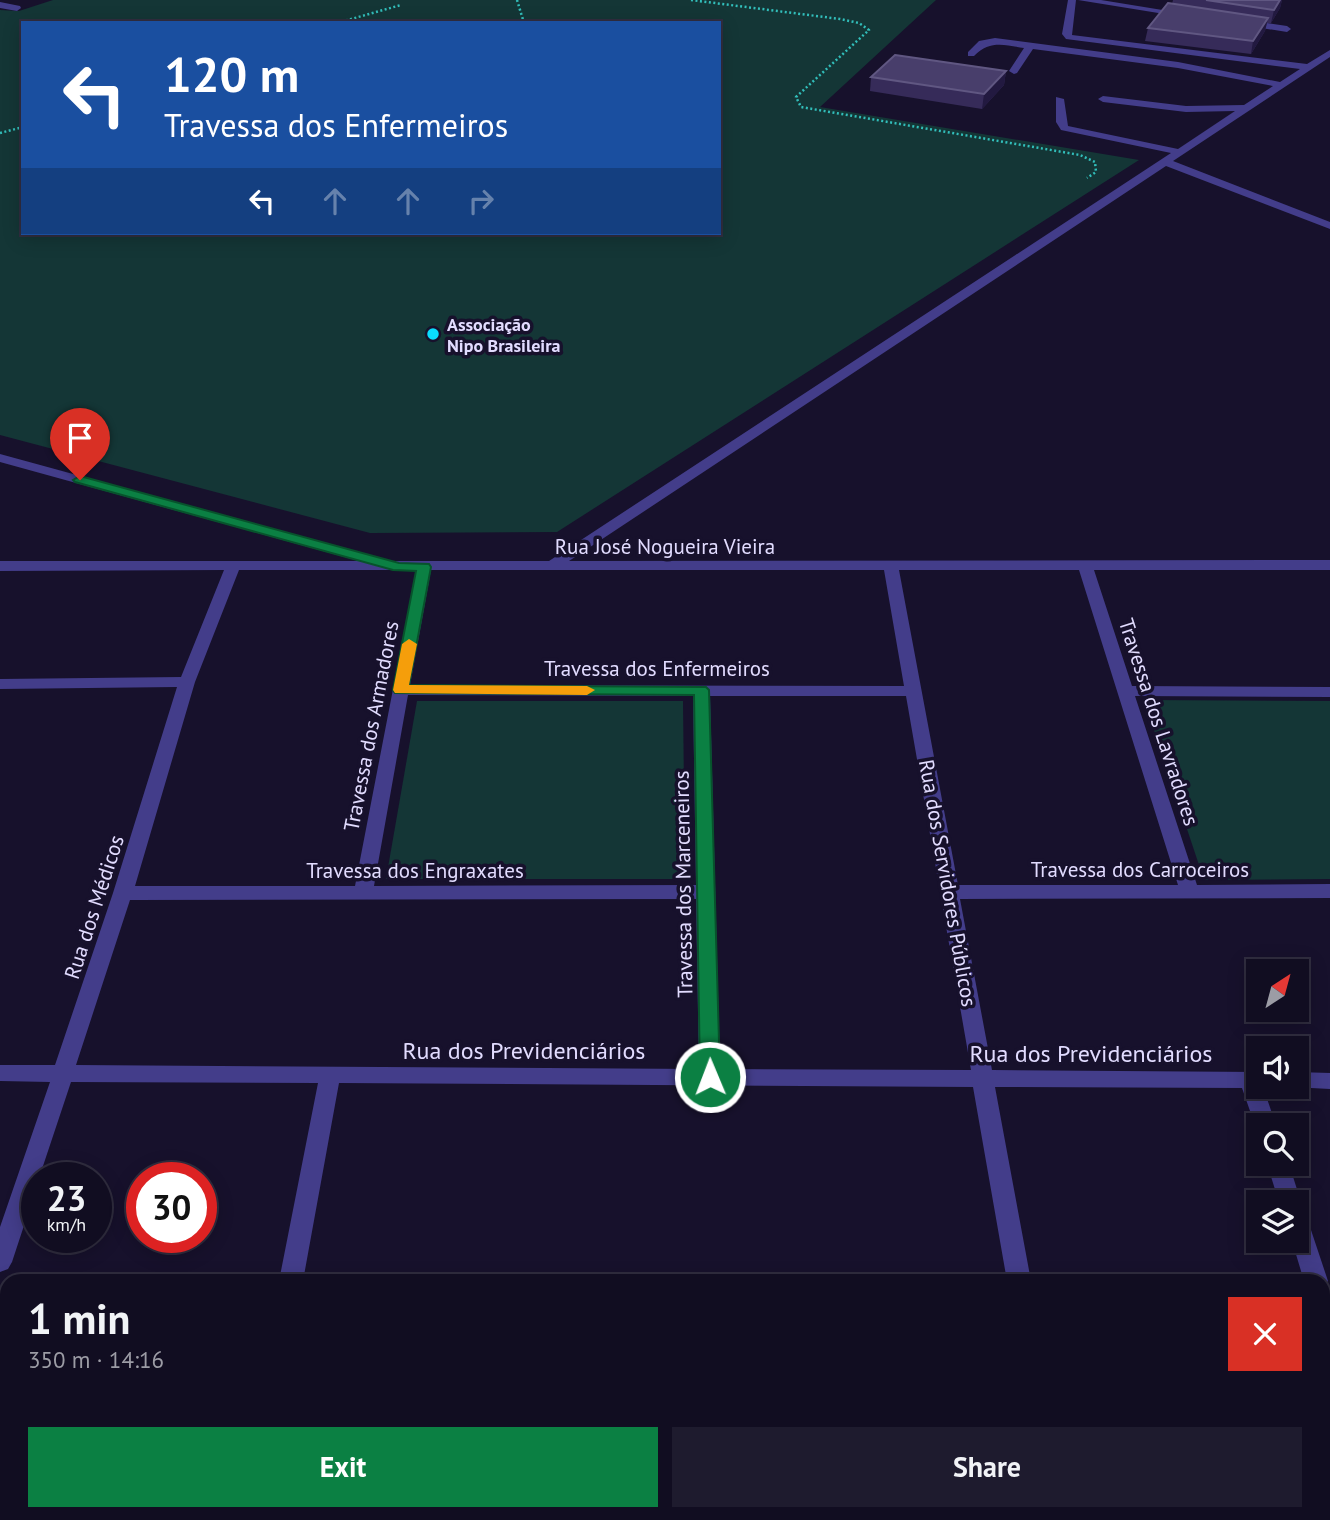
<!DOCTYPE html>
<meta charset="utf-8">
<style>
body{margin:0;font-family:"PT Sans",sans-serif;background:#1e1b2e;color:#f1f3f6;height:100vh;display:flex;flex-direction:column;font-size:26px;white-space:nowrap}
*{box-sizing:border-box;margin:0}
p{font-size:23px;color:#9c9ca5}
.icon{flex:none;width:38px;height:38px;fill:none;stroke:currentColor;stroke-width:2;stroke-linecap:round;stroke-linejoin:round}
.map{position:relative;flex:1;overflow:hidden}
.drawer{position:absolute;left:0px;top:1274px;width:1330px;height:247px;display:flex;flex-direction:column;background:#110d21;border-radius:21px 21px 0 0;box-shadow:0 4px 18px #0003,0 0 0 2px #302d3f}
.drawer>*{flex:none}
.top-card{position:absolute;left:21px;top:21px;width:700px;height:214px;border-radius:0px;box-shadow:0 4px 18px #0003,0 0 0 2px #302d3f;background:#1a4fa0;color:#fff;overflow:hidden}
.needle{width:46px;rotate:36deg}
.buttons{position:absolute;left:1246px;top:959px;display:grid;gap:14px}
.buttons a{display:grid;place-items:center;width:63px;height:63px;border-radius:0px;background:#110d21;box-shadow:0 4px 18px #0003,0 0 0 2px #302d3f;font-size:35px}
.speed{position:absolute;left:21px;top:1162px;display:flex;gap:14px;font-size:35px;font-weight:700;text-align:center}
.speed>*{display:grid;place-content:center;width:91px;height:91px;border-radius:50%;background:#110d21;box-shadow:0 4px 18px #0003,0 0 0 2px #302d3f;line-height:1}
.speed small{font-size:18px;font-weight:400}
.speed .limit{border:10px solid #d22;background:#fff;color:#111}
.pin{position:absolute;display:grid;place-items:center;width:60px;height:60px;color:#fff;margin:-72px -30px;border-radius:50% 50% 50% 0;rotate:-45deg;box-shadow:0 0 7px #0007}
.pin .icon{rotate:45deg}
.me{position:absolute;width:77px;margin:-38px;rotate:359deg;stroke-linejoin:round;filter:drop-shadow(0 0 5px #0008)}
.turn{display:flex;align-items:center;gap:24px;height:147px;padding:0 28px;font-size:32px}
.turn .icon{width:91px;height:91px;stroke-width:2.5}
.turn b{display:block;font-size:49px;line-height:60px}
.lanes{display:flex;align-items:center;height:66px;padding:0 28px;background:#0003;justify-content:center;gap:35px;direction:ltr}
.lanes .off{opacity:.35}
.round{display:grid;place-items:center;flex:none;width:74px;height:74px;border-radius:0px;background:#1e1b2e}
.overview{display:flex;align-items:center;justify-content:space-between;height:119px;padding:0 28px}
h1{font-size:42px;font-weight:800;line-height:52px}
.primary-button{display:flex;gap:14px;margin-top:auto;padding:14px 28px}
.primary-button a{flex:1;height:80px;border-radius:0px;background:#0b8043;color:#fff;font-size:28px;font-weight:800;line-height:80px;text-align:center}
.primary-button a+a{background:#1e1b2e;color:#f1f3f6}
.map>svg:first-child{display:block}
.green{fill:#143636;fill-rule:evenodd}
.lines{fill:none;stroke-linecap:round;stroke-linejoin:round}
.path{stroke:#32beba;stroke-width:2.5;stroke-dasharray:2 2.5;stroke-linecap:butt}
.minor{fill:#433d8a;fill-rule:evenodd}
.wall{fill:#362b59}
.shaded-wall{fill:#221940}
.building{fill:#483e6b;stroke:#605782;stroke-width:2}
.route{fill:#0b8043;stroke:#07532c;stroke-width:2}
.slow{fill:#f59e0b}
.poi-dot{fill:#0adcfe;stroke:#17112c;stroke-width:2.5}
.labels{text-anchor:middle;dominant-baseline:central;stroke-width:7;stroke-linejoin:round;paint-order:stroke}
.far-poi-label{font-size:18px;font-weight:bold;fill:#e2dcff;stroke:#17112c;text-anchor:start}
.street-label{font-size:21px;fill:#e2dcff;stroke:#17112c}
.near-street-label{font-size:24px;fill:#e2dcff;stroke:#17112c}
</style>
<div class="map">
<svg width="1330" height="1520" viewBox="0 0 1330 1520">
<rect width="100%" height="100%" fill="#17112c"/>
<g class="green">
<path d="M 53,0 L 936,0 L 820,107 L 1139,160 L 557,532 L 370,533 L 0,435 L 0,10 L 19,11 ZM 23,23 L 719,23 L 719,233 L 23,233 Z"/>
<polygon points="1144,700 1330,701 1330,879 1204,880"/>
<polygon points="417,701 683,701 685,879 386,879"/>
<polygon points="267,1514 698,1514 698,1520 266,1520"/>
</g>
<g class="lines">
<g class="path">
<polyline points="517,0 524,23"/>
<polyline points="691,0 840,19 859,23 869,30 796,97 801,107 1080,155 1095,162 1096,172 1087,178"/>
<polyline points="337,23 401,5"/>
<polyline points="0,133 23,127"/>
</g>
<g class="minor">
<path d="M 1068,0 L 1076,0 L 1072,35 L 1307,64 L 1330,50 L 1330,57 L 1173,161 L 1330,222 L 1330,229 L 1166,166 L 569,561 L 1330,560 L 1330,570 L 1094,570 L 1132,686 L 1330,687 L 1330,697 L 1135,696 L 1197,885 L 1330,884 L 1330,898 L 960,899 L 992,1070 L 1258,1072 L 1258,1087 L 1263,1087 L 1276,1125 L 1258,1125 L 1257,1131 L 1242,1088 L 995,1087 L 1031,1281 L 1007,1281 L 973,1087 L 339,1083 L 303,1281 L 279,1281 L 318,1083 L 71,1082 L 39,1178 L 37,1178 L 37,1186 L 12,1262 L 8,1269 L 0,1272 L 0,1227 L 50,1082 L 0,1081 L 0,1065 L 55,1065 L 113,893 L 177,687 L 0,689 L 0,679 L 181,677 L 224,570 L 0,571 L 0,561 L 359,561 L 0,462 L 0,454 L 380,558 L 382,561 L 549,561 L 1171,153 L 1061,130 L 1056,122 L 1056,97 L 1064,99 L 1068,126 L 1178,149 L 1235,111 L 1186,112 L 1103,102 L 1098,99 L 1103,96 L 1186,106 L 1244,105 L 1273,86 L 1178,68 L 1033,49 L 1017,73 L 1014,74 L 1009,71 L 1024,48 C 1004,45 990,40 974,56 L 968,56 L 968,52 L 979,41 L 995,38 L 1178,62 L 1280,82 L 1300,69 L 1066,39 L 1062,34 ZM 239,570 L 416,570 L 355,886 L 135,886 L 195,682 ZM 431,570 L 884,570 L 904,686 L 410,685 ZM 899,570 L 1079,570 L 1178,885 L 958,885 ZM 408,695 L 693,696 L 696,885 L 374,886 ZM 710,696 L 906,696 L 971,1070 L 720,1069 ZM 696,899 L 699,1069 L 76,1065 L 130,900 Z"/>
<polygon points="1078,0 1101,0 1187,14 1183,17"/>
<polygon points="0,2 20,6 21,8 17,11 0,8"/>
<polygon points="1245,20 1287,26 1291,29 1287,32 1242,25 1242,21"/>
<polygon points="1297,1072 1330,1073 1330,1089 1292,1087 1297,1087"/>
<polygon points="1267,1164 1289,1164 1301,1202 1298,1209 1297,1202 1279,1202"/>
<polygon points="1297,1211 1305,1214 1308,1221 1328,1281 1323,1289 1323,1281 1304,1281 1292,1241 1297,1241"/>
<polygon points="1323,1291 1330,1293 1330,1334 1323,1331"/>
<polygon points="232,1514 258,1514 257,1520 231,1520"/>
<rect x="707" y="1514" width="26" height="6"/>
<polygon points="1047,1514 1073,1514 1075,1520 1049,1520"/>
</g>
</g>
<g class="wall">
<polygon points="1173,0 1282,0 1280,8 1271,23 1267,23 1265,31 1251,54 1145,41 1148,28 1172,4"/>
<polygon points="1006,71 1004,85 982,109 870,91 871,77"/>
</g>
<g class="shaded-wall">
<polygon points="1280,0 1282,0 1280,8 1271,23 1274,10"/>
<polygon points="1268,18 1265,31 1251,54 1253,41"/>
<polygon points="1006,71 1004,85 982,109 984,94"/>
</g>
<g class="building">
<polygon points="1206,0 1280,0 1274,10"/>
<polygon points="1168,3 1268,18 1253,41 1148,28"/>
<polygon points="895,55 1006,71 984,94 871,77"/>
</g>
<polygon class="route" points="80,476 399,563 429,564 431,567 409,685 706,687 709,690 720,1077 717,1082 710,1084 703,1082 700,1077 694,695 395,693 393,690 416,571 393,570 75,482 73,480"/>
<polygon class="slow" points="409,639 417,644 409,685 587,686 595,690 587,695 395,693 393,690 402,644"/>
<circle class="poi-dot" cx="433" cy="334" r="7"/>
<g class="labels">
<g class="far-poi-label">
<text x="447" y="324">Associação<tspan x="447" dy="21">Nipo Brasileira</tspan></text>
</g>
<g class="street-label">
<text x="665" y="546">Rua José Nogueira Vieira</text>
<text x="657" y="668">Travessa dos Enfermeiros</text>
<text transform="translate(1159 722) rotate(72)">Travessa dos Lavradores</text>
<text transform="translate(371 726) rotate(-79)">Travessa dos Armadores</text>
<text x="1140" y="869">Travessa dos Carroceiros</text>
<text x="415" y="870">Travessa dos Engraxates</text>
<text transform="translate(948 883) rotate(80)">Rua dos Servidores Públicos</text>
<text transform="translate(683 884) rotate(-91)">Travessa dos Marceneiros</text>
<text transform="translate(94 907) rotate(-72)">Rua dos Médicos</text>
</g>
<g class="near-street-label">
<text x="524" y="1050">Rua dos Previdenciários</text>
<text x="1091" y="1053">Rua dos Previdenciários</text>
</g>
</g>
</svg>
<div class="buttons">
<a><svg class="needle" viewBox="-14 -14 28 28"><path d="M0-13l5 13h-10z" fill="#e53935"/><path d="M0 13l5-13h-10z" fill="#9c9ca5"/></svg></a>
<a><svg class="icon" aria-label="sound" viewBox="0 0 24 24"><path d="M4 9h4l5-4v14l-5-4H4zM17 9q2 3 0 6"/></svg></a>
<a><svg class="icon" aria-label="search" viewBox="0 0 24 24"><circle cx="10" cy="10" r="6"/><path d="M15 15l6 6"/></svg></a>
<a><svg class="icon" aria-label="layers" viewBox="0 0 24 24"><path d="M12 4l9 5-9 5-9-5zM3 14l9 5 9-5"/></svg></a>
</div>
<div class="speed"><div>23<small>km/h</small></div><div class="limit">30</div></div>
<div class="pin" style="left:80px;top:480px;background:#d93025"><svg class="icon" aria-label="arrive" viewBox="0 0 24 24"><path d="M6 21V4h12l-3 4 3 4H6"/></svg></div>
<svg class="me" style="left:710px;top:1077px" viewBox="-20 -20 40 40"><circle r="17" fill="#0b8043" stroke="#fff" stroke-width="3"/><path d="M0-11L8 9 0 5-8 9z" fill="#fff"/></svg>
<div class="top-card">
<div class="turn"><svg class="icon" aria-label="left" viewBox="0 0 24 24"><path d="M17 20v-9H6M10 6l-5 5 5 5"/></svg><div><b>120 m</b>Travessa dos Enfermeiros</div></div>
<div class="lanes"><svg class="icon" aria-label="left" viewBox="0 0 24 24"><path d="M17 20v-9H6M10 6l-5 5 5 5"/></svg><svg class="icon off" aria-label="ahead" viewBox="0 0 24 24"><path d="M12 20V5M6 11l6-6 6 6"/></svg><svg class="icon off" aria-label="ahead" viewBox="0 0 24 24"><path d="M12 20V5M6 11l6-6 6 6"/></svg><svg class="icon off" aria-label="right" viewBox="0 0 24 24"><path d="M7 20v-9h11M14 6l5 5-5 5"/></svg></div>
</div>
<section class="drawer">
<div class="overview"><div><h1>1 min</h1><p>350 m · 14:16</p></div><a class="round" style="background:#d93025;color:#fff"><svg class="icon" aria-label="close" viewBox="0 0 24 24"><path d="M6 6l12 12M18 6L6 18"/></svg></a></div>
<div class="primary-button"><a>Exit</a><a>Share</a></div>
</section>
</div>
